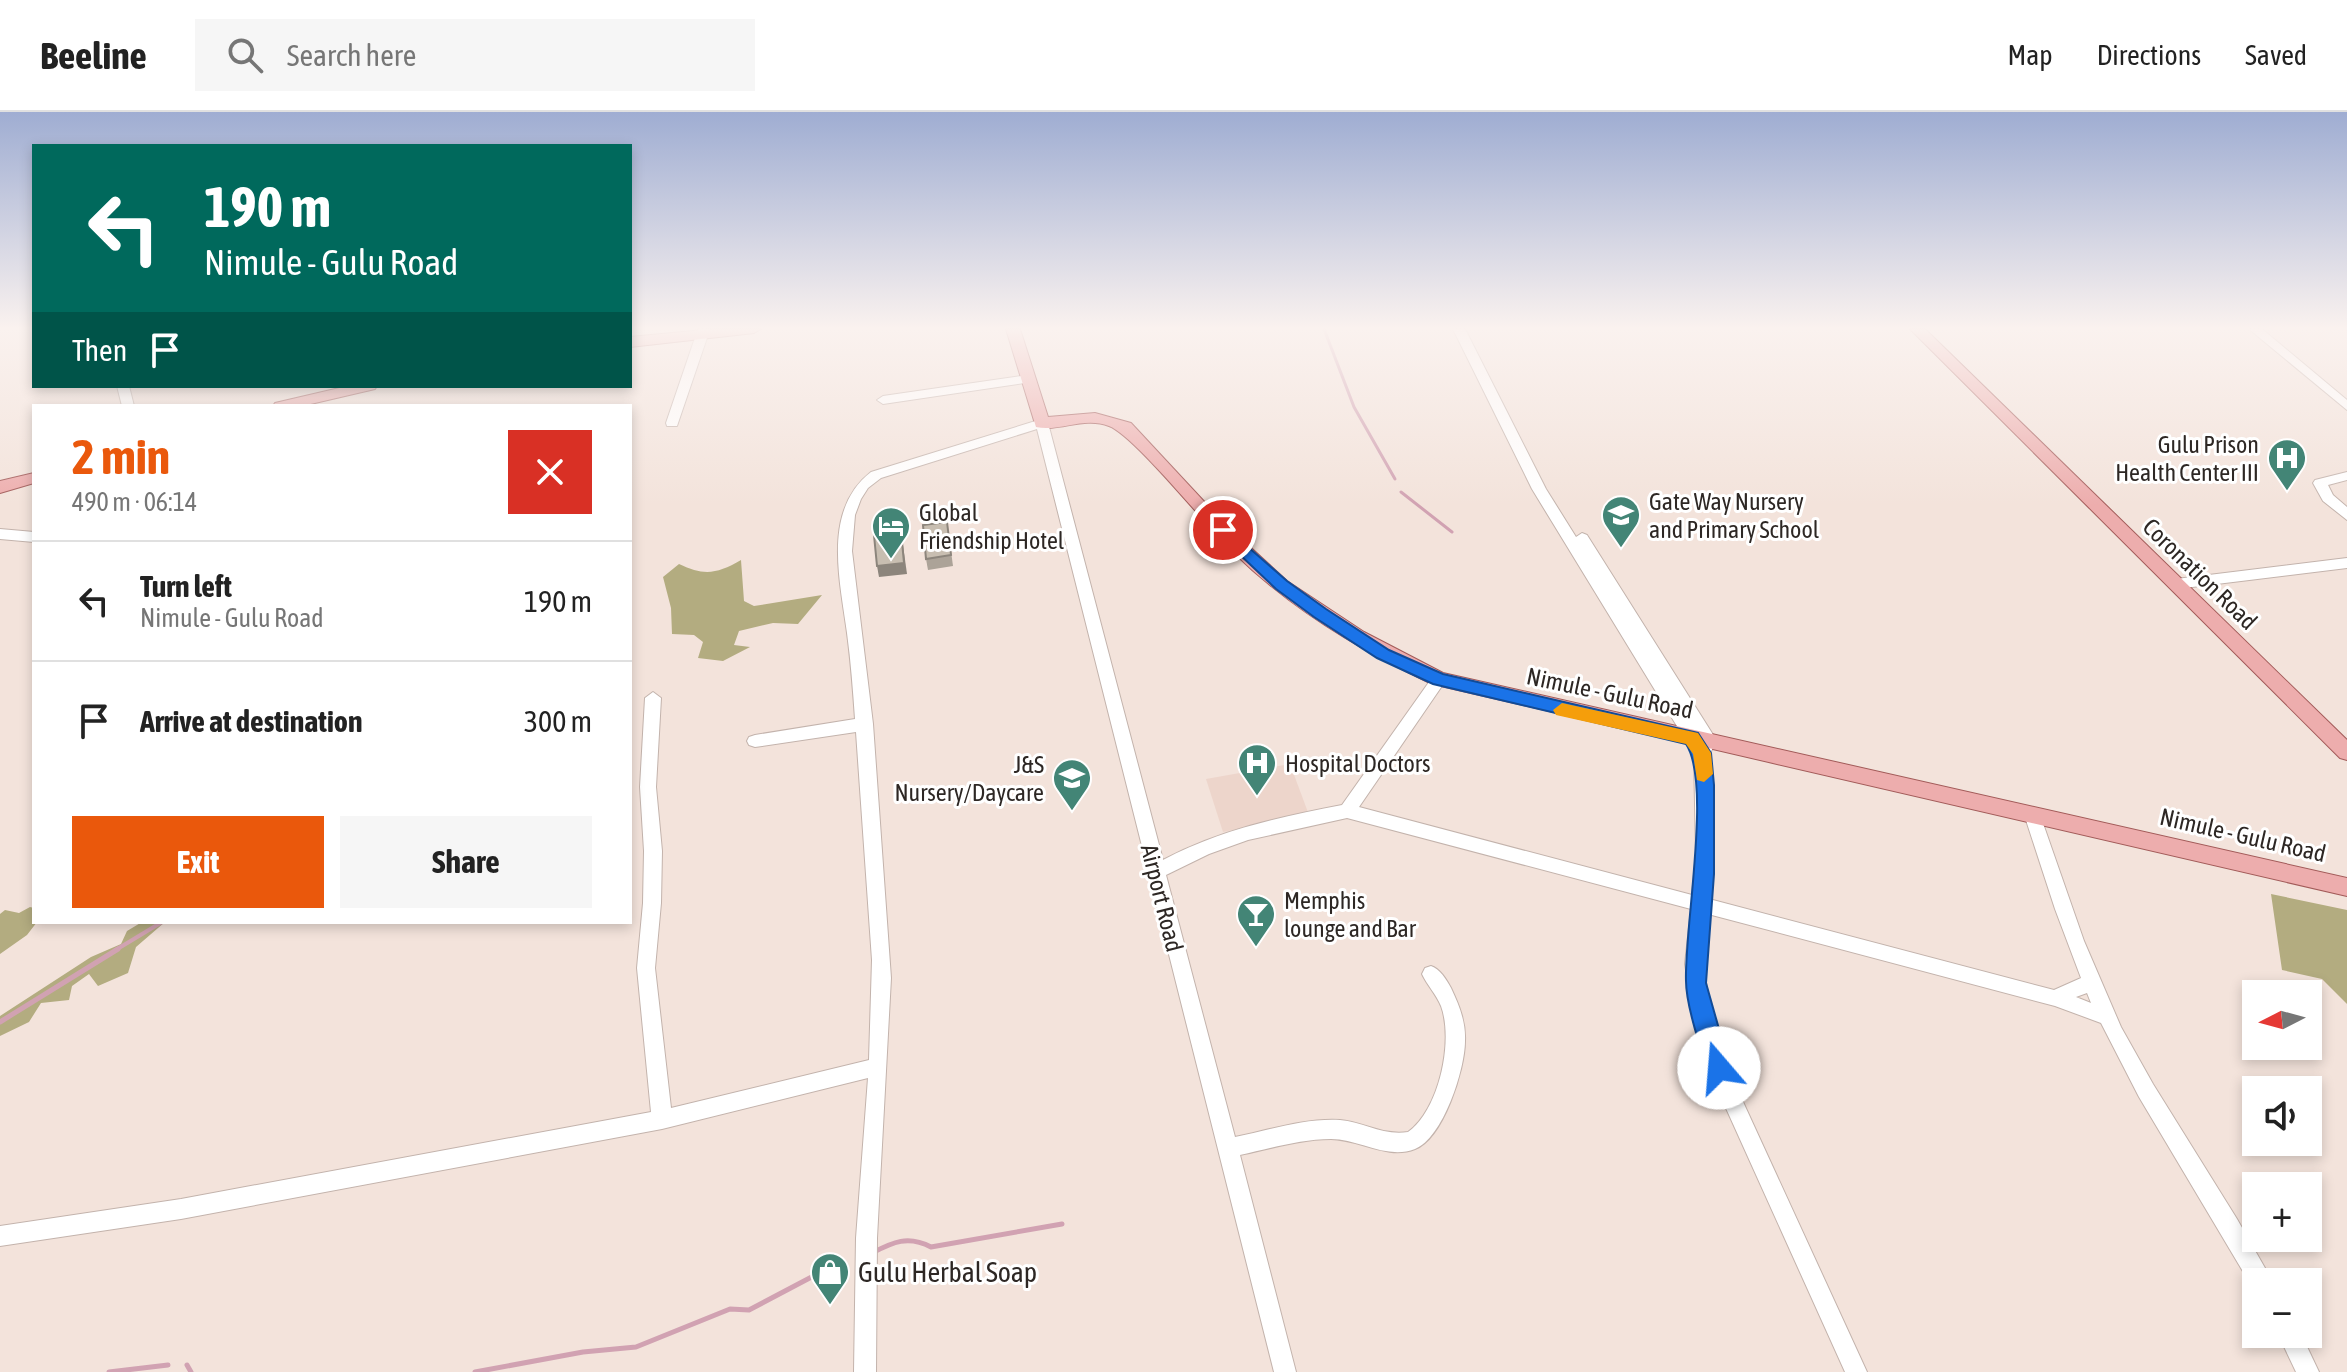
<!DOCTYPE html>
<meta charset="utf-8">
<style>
body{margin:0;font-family:"Asap Condensed",sans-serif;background:#f6f6f6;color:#222;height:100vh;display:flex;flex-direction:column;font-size:30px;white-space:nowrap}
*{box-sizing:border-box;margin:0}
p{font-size:26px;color:#767676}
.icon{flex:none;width:44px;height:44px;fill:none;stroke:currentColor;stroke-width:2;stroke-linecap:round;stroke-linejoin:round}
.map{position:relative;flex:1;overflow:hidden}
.sheet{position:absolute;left:32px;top:292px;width:600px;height:520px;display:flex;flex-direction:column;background:#fff;border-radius:0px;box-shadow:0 4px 12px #0003}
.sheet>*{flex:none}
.banner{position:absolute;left:32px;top:32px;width:600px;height:244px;border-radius:0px;box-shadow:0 4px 12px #0003;background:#00695c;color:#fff;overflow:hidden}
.needle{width:52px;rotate:264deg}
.tools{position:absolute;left:2242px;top:868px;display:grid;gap:16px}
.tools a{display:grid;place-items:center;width:80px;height:80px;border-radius:0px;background:#fff;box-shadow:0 4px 12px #0003;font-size:40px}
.pin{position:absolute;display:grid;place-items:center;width:68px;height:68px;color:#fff;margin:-34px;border:4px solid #fff;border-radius:50%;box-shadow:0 2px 8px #0007}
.me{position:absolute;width:88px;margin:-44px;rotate:342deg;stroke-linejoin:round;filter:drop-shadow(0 0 6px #0008)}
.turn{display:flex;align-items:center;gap:28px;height:168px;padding:0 40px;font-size:36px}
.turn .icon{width:104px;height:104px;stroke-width:2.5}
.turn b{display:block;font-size:56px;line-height:68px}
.then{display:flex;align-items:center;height:76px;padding:0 40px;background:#0003;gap:16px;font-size:30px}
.round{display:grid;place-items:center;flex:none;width:84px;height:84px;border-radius:0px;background:#f6f6f6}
.summary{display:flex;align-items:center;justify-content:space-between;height:136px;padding:0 40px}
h1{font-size:48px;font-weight:700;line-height:60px;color:#ea580c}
.primary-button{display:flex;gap:16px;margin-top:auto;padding:16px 40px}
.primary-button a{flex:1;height:92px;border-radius:0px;background:#ea580c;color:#fff;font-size:32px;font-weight:700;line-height:92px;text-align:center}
.primary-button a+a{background:#f6f6f6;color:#222}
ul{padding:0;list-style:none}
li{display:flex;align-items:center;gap:24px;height:120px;padding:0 40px;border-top:2px solid #e0e0e0}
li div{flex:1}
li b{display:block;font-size:30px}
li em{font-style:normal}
header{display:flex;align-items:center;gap:48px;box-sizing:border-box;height:112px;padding:0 40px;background:#fff;border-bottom:2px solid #e0e0e0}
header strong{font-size:38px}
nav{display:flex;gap:44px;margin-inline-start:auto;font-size:28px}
.search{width:560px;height:72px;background:#f6f6f6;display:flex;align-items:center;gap:20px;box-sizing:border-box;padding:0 28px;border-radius:0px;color:#767676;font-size:30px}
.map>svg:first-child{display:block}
.built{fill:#edd5cb}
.forest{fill:#b3ac80}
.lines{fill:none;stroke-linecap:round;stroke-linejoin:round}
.stream-far2{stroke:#d1a2b2;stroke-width:3}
.stream-far1{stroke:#d1a2b2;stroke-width:4}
.stream{stroke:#d1a2b2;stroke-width:5}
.minor-casing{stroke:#c3b3ac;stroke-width:2}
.major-casing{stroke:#a25b59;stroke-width:2}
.minor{fill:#fff;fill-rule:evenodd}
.major{fill:#edadad;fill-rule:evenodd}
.wall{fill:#aca398}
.shaded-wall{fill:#8c857c}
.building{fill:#c8beb1;stroke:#8c857c;stroke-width:2}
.route{fill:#1a73e8;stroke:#114b97;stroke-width:2}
.slow{fill:#f59e0b}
.labels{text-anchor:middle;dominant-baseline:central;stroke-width:6;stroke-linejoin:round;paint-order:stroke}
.poi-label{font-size:24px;fill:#2d2724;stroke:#fff;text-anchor:start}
.street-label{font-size:24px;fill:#2d2724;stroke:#fff}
.near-poi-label{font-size:28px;fill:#2d2724;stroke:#fff;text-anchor:start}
</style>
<header>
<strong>Beeline</strong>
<div class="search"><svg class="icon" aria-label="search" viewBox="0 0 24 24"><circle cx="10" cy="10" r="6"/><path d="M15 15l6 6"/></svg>Search here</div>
<nav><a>Map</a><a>Directions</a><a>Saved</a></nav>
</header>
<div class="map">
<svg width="2347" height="1260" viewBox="0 0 2347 1260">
<rect width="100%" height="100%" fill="#f3e3db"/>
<polygon class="built" points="1290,652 1309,703 1223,720 1206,667"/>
<g class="forest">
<path d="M 741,448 L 744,489 L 754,494 L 822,483 L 798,512 L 773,511 L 739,519 L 734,533 L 750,535 L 723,549 L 698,546 L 703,530 L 694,523 L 672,522 L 671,496 L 663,465 L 679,452 C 704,464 717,462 741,448 Z"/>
<polygon points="2271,782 2347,798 2347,892 2322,867 2282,858"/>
<polygon points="30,795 34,796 34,810 37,810 27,823 0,842 0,802 5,798 19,801"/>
<polygon points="142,810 165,810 136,835 128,861 98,874 89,862 72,874 69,888 41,891 29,910 0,924 0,904 91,845 121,832 127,819"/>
</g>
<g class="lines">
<g class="stream-far2">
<polyline points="1324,217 1354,295 1395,367"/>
<polyline points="1401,380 1452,420"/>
</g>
<polyline class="stream-far1" points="114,839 162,810"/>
<g class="stream">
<polyline points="0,910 118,837"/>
<path d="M 872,1141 C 893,1130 908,1123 931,1135 L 1062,1112"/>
<polyline points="187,1253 191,1260"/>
<polyline points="109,1260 168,1253"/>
<polyline points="475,1260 583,1240 636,1235 730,1197 749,1198 840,1150"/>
</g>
<g class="minor-casing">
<g id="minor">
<polygon points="698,217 710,217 678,311 677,314 667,314 666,311"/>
<path d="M 1453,217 L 1465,217 L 1546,377 L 1576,425 L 1582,421 L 1587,423 L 1717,629 L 1710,641 L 1714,742 L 1709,787 L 2054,878 L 2081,866 L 2055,797 L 2024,702 L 2026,697 L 2038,697 L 2084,829 L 2121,915 L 2153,972 L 2237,1107 L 2273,1170 L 2256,1170 L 2254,1178 L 2139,985 L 2101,911 L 2055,894 L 1708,802 L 1703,852 L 1712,906 L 1744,992 L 1867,1260 L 1845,1260 L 1725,994 L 1694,906 L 1685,852 L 1691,797 L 1347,706 L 1248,728 L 1209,742 L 1166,763 L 1235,1025 C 1269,1018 1305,1006 1340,1008 C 1364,1010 1383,1024 1408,1020 C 1439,998 1454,929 1441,894 C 1436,882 1427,873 1422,862 L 1425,856 L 1431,854 C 1440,857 1446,867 1451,876 C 1459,893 1466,910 1465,929 C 1465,958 1443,1026 1415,1037 C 1387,1048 1359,1027 1331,1027 C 1300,1027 1269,1037 1240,1043 L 1296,1260 L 1274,1260 L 1150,767 L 1146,761 L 1148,758 L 1037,317 L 881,366 L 868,376 L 861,387 L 855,403 L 852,439 L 873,612 L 891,866 L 877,1126 L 876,1260 L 854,1260 L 856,1126 L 868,966 L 662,1017 L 181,1107 L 0,1134 L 0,1114 L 181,1087 L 651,1000 L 637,856 L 643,791 L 644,739 L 640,675 L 645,586 L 653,580 L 661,586 L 656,675 L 662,739 L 661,791 L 655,856 L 671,996 L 869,948 L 872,848 L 856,620 L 755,635 L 749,633 L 747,629 L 749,625 L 755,623 L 855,607 C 853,579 851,550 847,521 C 840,468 822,398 871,360 L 1042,307 L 1048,311 L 1163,748 C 1219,718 1280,705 1342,693 L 1434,563 L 1439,561 L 1447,567 L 1444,571 L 1359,695 L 1692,783 L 1696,742 L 1694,642 L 1532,377 ZM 2087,881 L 2091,891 L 2076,885 Z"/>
<polygon points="2249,217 2262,217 2347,288 2347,298"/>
<polygon points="1028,263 1032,264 1032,270 883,292 877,288 883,284"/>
<polygon points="117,274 129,274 134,294 122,294"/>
<polygon points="2347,360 2347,368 2328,373 2333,383 2347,395 2347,408 2323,389 2313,371 2315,368"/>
<polygon points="0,417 34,420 34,430 0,427"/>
<polygon points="2347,446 2347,456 2176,477 2169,472 2176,467"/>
<polygon points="2278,1222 2301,1222 2319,1260 2296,1260"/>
</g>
</g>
<g class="major-casing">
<g id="major">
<polygon points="714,217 761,217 754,221 630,235 630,225"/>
<path d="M 1006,217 L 1020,217 L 1048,305 L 1095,301 L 1131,311 L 1226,413 L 1287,469 L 1364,520 L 1443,561 L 2347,766 L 2347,784 L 1432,572 C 1359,538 1291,497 1233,440 C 1208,416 1134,323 1109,314 C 1084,304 1060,320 1036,315 Z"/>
<polygon points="1910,217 1925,217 2347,628 2347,648 2340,646"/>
<polygon points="348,274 377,274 375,277 302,294 273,294 275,291"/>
<polygon points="34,361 34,371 0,381 0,369"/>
</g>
</g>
<use href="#minor" class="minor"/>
<use href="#major" class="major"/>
</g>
<polygon class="wall" points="947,410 953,454 928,458 926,447"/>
<polygon class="shaded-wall" points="901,419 907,462 879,465 877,454"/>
<g class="building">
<polygon points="947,410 951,443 926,447 923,413"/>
<polygon points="901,419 904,451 877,454 874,423"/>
</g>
<linearGradient id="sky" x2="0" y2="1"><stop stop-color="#9fadd2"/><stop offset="0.55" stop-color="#faf2ef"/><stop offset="1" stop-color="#faf2ef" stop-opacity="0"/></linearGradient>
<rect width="2347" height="393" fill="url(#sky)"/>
<path class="route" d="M 1223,413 L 1287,469 L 1326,497 L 1389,538 L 1443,562 L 1698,621 L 1711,641 L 1714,673 L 1714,762 L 1706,871 L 1730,956 L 1727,963 L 1719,966 L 1711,963 C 1701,941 1686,892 1686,869 C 1684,817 1712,671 1686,632 L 1433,572 L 1377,546 L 1314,505 L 1276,477 L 1218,422 L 1215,418 Z"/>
<polygon class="slow" points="1562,591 1698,621 1711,641 1713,662 1704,670 1697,668 1693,642 1686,632 1556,603 1553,598"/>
<defs>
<g id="hospital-pin" transform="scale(2)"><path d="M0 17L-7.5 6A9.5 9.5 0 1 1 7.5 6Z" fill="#438576" stroke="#fff"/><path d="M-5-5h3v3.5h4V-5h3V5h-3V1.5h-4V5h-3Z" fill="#fff"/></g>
<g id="school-pin" transform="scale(2)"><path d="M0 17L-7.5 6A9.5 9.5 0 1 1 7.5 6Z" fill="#438576" stroke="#fff"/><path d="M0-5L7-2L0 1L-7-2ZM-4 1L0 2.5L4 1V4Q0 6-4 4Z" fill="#fff"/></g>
<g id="hotel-pin" transform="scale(2)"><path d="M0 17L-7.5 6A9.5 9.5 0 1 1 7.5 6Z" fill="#438576" stroke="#fff"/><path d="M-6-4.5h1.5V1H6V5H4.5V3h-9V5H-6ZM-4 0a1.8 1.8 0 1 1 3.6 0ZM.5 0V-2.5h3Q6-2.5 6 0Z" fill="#fff"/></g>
<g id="bar-pin" transform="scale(2)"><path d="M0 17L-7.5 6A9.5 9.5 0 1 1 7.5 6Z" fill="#438576" stroke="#fff"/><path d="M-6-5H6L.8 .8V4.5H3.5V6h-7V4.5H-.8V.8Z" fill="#fff"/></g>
<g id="shop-pin" transform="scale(2)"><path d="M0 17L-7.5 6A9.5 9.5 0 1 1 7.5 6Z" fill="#438576" stroke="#fff"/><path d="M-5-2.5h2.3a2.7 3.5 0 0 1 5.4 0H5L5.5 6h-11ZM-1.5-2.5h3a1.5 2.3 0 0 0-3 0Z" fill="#fff"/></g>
</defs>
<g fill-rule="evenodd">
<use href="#hospital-pin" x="2287" y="346"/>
<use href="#school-pin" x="1621" y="403"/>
<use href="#hotel-pin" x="891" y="414"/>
<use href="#hospital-pin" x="1257" y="651"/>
<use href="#school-pin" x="1072" y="666"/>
<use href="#bar-pin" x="1256" y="802"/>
<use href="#shop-pin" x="830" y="1160"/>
</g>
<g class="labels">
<g class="poi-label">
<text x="2259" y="332" text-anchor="end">Gulu Prison<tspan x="2259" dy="28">Health Center III</tspan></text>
<text x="1649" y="389">Gate Way Nursery<tspan x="1649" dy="28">and Primary School</tspan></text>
<text x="919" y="400">Global<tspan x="919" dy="28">Friendship Hotel</tspan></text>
<text x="1285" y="651">Hospital Doctors</text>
<text x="1044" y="652" text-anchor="end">J&amp;S<tspan x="1044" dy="28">Nursery/Daycare</tspan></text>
<text x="1284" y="788">Memphis<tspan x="1284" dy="28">lounge and Bar</tspan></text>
</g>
<g class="street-label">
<text transform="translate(2200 462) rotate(44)">Coronation Road</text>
<text transform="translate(1610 581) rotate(12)">Nimule - Gulu Road</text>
<text transform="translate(2243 723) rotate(13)">Nimule - Gulu Road</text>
<text transform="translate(1162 786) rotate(76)">Airport Road</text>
</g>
<g class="near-poi-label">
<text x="858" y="1160">Gulu Herbal Soap</text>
</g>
</g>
</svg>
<div class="tools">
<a><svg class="needle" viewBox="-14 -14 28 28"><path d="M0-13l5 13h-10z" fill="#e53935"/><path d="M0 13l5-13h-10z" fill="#767676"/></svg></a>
<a><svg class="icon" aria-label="sound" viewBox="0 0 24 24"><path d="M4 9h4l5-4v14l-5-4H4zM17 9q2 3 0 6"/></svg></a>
<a>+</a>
<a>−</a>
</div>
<div class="pin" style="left:1223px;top:418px;background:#d93025"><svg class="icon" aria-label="arrive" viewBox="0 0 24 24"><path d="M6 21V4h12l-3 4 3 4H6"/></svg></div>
<svg class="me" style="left:1719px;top:956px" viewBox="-20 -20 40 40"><circle r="19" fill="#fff"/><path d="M0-13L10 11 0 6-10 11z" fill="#1a73e8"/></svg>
<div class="banner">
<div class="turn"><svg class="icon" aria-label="left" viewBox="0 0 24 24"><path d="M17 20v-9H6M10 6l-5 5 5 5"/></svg><div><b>190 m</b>Nimule - Gulu Road</div></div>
<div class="then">Then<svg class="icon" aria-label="arrive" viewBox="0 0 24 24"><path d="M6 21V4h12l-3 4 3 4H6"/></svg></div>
</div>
<section class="sheet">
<div class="summary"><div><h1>2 min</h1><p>490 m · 06:14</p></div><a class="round" style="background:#d93025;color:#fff"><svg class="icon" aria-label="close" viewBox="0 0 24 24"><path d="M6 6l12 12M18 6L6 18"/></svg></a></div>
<ul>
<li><svg class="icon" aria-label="left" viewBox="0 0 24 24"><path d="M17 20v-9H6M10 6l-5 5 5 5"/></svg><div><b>Turn left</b><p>Nimule - Gulu Road</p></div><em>190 m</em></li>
<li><svg class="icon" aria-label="arrive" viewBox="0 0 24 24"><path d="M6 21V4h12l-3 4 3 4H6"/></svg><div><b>Arrive at destination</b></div><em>300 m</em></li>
</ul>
<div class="primary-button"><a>Exit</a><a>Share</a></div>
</section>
</div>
